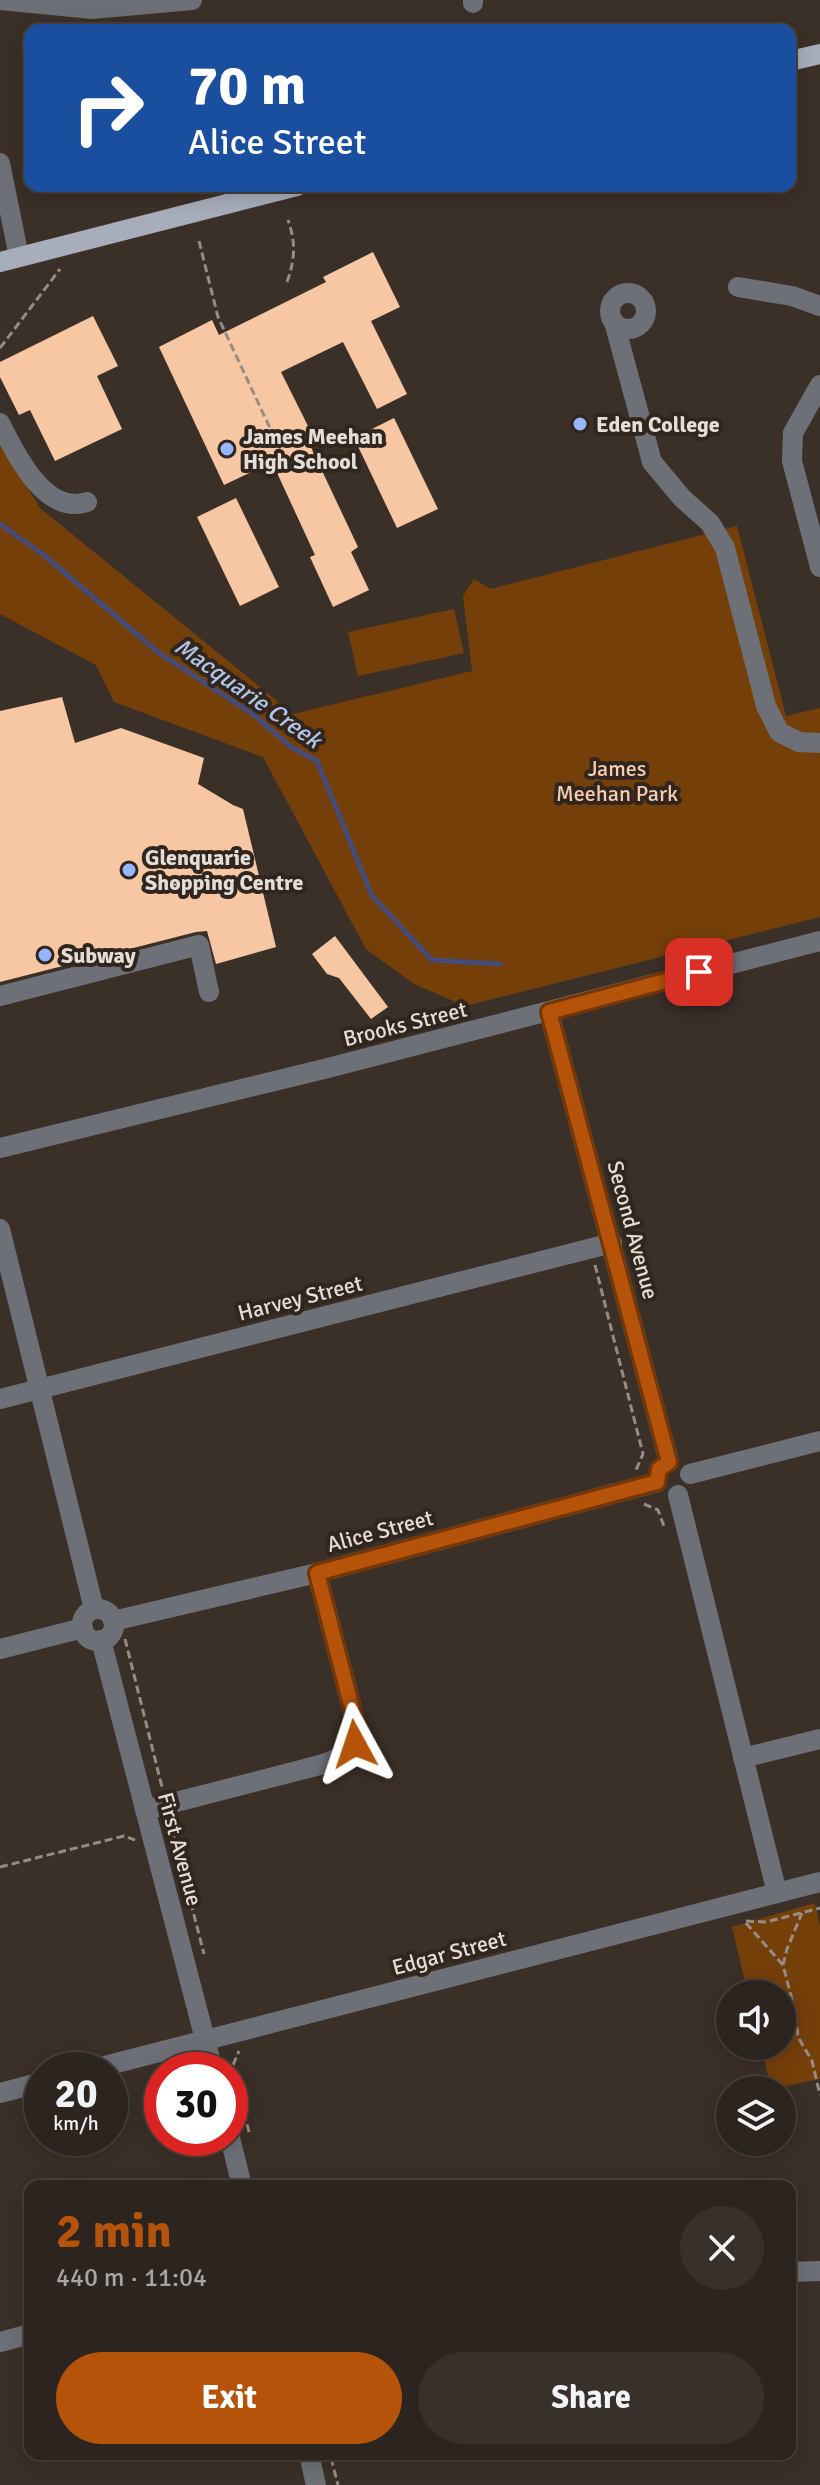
<!DOCTYPE html>
<meta charset="utf-8">
<style>
body{margin:0;font-family:Signika,sans-serif;background:#38302b;color:#f1f3f6;height:100vh;display:flex;flex-direction:column;font-size:30px;white-space:nowrap}
*{box-sizing:border-box;margin:0}
p{font-size:26px;color:#a6a4a4}
.icon{flex:none;width:44px;height:44px;fill:none;stroke:currentColor;stroke-width:2;stroke-linecap:round;stroke-linejoin:round}
.map{position:relative;flex:1;overflow:hidden}
.panel{position:absolute;left:24px;top:2180px;width:772px;height:280px;display:flex;flex-direction:column;background:#2c241e;border-radius:16px;box-shadow:0 4px 20px #0003,0 0 0 2px #48413c}
.panel>*{flex:none}
.guide{position:absolute;left:24px;top:24px;width:772px;height:168px;border-radius:16px;box-shadow:0 4px 20px #0003,0 0 0 2px #48413c;background:#1a4fa0;color:#fff;overflow:hidden}
.tools{position:absolute;left:716px;top:1980px;display:grid;gap:16px}
.tools a{display:grid;place-items:center;width:80px;height:80px;border-radius:50%;background:#2c241e;box-shadow:0 4px 20px #0003,0 0 0 2px #48413c;font-size:40px}
.speed{position:absolute;left:24px;top:2052px;display:flex;gap:16px;font-size:40px;font-weight:700;text-align:center}
.speed>*{display:grid;place-content:center;width:104px;height:104px;border-radius:50%;background:#2c241e;box-shadow:0 4px 20px #0003,0 0 0 2px #48413c;line-height:1}
.speed small{font-size:20px;font-weight:400}
.speed .limit{border:12px solid #d22;background:#fff;color:#111}
.pin{position:absolute;display:grid;place-items:center;width:68px;height:68px;color:#fff;margin:-34px;border-radius:16px;box-shadow:0 4px 12px #0006}
.me{position:absolute;width:88px;margin:-44px;rotate:355deg;stroke-linejoin:round;filter:drop-shadow(0 0 6px #0008)}
.turn{display:flex;align-items:center;gap:28px;height:168px;padding:0 32px;font-size:36px}
.turn .icon{width:104px;height:104px;stroke-width:2.5}
.turn b{display:block;font-size:56px;line-height:68px}
.round{display:grid;place-items:center;flex:none;width:84px;height:84px;border-radius:42px;background:#38302b}
.headline{display:flex;align-items:center;justify-content:space-between;height:136px;padding:0 32px}
h1{font-size:48px;font-weight:700;line-height:60px;color:#b45309}
.action{display:flex;gap:16px;margin-top:auto;padding:16px 32px}
.action a{flex:1;height:92px;border-radius:48px;background:#b45309;color:#fff;font-size:32px;font-weight:700;line-height:92px;text-align:center}
.action a+a{background:#38302b;color:#f1f3f6}
.map>svg:first-child{display:block}
.green{fill:#753f0a}
.lines{fill:none;stroke-linecap:round;stroke-linejoin:round}
.stream{stroke:#454c7a;stroke-width:5}
.building{fill:#f7c7a3}
.path{stroke:#958c86;stroke-width:3;stroke-dasharray:8 4;stroke-linecap:butt}
.minor{stroke:#6d7076;stroke-width:20}
.major{stroke:#a7adba;stroke-width:20}
.route-casing{stroke:#753606;stroke-width:20}
.route{stroke:#b45309;stroke-width:14}
.poi-dot{fill:#94b7fd;stroke:#31261e;stroke-width:3}
.labels{text-anchor:middle;dominant-baseline:central;stroke-width:8;stroke-linejoin:round;paint-order:stroke}
.poi-label{font-size:22px;font-weight:bold;fill:#e5ddd8;stroke:#31261e;text-anchor:start}
.park-label{font-size:22px;fill:#f6cdb0;stroke:#31261e}
.street-label{font-size:22px;fill:#e5ddd8;stroke:#31261e}
.water-label{font-size:24px;font-style:italic;fill:#b0c5ec;stroke:#31261e}
</style>
<div class="map">
<svg width="820" height="2485" viewBox="0 0 820 2485">
<rect width="100%" height="100%" fill="#3b3028"/>
<g class="green">
<polygon points="0,442 40,508 293,714 472,671 463,596 474,579 490,589 737,526 786,716 820,708 820,917 465,1006 414,984 366,949 263,757 114,702 96,665 0,614"/>
<polygon points="454,609 464,653 358,676 348,632"/>
<polygon points="815,1903 820,1927 820,2079 771,2089 761,2046 782,2046 782,1994 748,1994 732,1927"/>
</g>
<g class="lines">
<polyline class="stream" points="0,524 45,556 159,653 254,715 291,747 317,761 372,896 432,960 500,964"/>
</g>
<g class="building">
<polygon points="373,252 400,307 371,321 407,394 377,409 343,342 281,372 313,436 307,439 358,547 351,552 369,590 333,607 310,557 315,555 272,462 224,485 159,347 212,320 219,335 326,282 323,277"/>
<polygon points="93,316 118,366 97,376 122,429 55,461 30,410 19,415 0,377 0,362"/>
<polygon points="394,418 438,509 397,528 354,438"/>
<polygon points="236,498 279,587 240,606 197,517"/>
<polygon points="62,697 75,743 121,728 204,758 198,784 233,805 243,809 276,947 216,964 207,931 196,932 0,982 0,711"/>
<polygon points="335,936 388,1007 371,1019 339,978 327,974 312,954"/>
</g>
<g class="lines">
<g class="path">
<polyline points="199,241 218,317 285,460"/>
<path d="M 287,282 C 295,260 296,242 288,220"/>
<polyline points="0,348 60,269"/>
<polyline points="595,1265 643,1454 636,1470"/>
<polyline points="644,1504 658,1510 665,1529"/>
<polyline points="125,1639 162,1787"/>
<polyline points="170,1821 204,1954"/>
<polyline points="0,1867 124,1836 135,1840"/>
<polyline points="746,1921 766,1922 820,1908"/>
<polyline points="746,1923 783,1965 796,2015 798,2037 812,2061 820,2095"/>
<polyline points="783,1965 787,1949 802,1913"/>
<polyline points="233,2065 239,2051"/>
<polyline points="233,2066 249,2132"/>
<polyline points="331,2458 338,2485"/>
</g>
<g class="minor">
<polyline points="0,0 92,9 192,0"/>
<polyline points="473,0 473,3"/>
<polyline points="0,163 19,257"/>
<polyline points="738,287 792,296 820,306"/>
<circle cx="628" cy="311" r="18"/>
<polyline points="614,322 652,462 682,498 710,523 725,548 766,706 779,732 799,742 820,743"/>
<polyline points="820,385 793,433 792,461 820,567"/>
<path d="M 0,423 C 15,453 45,516 87,502"/>
<polyline points="0,996 199,945 209,992"/>
<polyline points="549,1012 669,1462"/>
<polyline points="0,1148 324,1069 820,941"/>
<polyline points="0,1229 94,1609"/>
<polyline points="0,1399 612,1243"/>
<polyline points="690,1474 820,1441"/>
<polyline points="678,1495 777,1893"/>
<circle cx="98" cy="1625" r="16"/>
<polyline points="113,1621 317,1573 657,1482"/>
<polyline points="101,1640 213,2070"/>
<polyline points="0,1649 83,1628"/>
<polyline points="743,1758 820,1739"/>
<path d="M 145,1810 L 320,1765 C 342,1758 353,1753 357,1728 L 317,1573"/>
<polyline points="89,2070 820,1882"/>
<polyline points="0,2093 42,2082"/>
<polyline points="230,2138 242,2186"/>
<polyline points="790,2272 820,2271"/>
<polyline points="0,2342 30,2334"/>
<polyline points="309,2454 316,2485"/>
</g>
<g class="major">
<polyline points="790,61 820,54"/>
<polyline points="0,262 297,186"/>
</g>
</g>
<g class="lines">
<g class="route-casing">
<polyline id="route" points="355,1744 357,1728 317,1573 657,1482 659,1469 669,1462 549,1012 699,972"/>
</g>
<use href="#route" class="route"/>
</g>
<g class="poi-dot">
<circle cx="580" cy="424" r="8"/>
<circle cx="227" cy="449" r="8"/>
<circle cx="129" cy="870" r="8"/>
<circle cx="45" cy="955" r="8"/>
</g>
<g class="labels">
<g class="poi-label">
<text x="596" y="424">Eden College</text>
<text x="243" y="436">James Meehan<tspan x="243" dy="25">High School</tspan></text>
<text x="145" y="857">Glenquarie<tspan x="145" dy="25">Shopping Centre</tspan></text>
<text x="61" y="955">Subway</text>
</g>
<g class="park-label">
<text x="617" y="768">James<tspan x="617" dy="25">Meehan Park</tspan></text>
</g>
<g class="street-label">
<text transform="translate(405 1024) rotate(-14)">Brooks Street</text>
<text transform="translate(633 1230) rotate(75)">Second Avenue</text>
<text transform="translate(300 1298) rotate(-14)">Harvey Street</text>
<text transform="translate(380 1531) rotate(-15)">Alice Street</text>
<text transform="translate(180 1849) rotate(75)">First Avenue</text>
<text transform="translate(449 1953) rotate(-15)">Edgar Street</text>
</g>
<g class="water-label">
<text transform="translate(248 693) rotate(35)">Macquarie Creek</text>
</g>
</g>
</svg>
<div class="tools">
<a><svg class="icon" aria-label="sound" viewBox="0 0 24 24"><path d="M4 9h4l5-4v14l-5-4H4zM17 9q2 3 0 6"/></svg></a>
<a><svg class="icon" aria-label="layers" viewBox="0 0 24 24"><path d="M12 4l9 5-9 5-9-5zM3 14l9 5 9-5"/></svg></a>
</div>
<div class="speed"><div>20<small>km/h</small></div><div class="limit">30</div></div>
<div class="pin" style="left:699px;top:972px;background:#d93025"><svg class="icon" aria-label="arrive" viewBox="0 0 24 24"><path d="M6 21V4h12l-3 4 3 4H6"/></svg></div>
<svg class="me" style="left:355px;top:1744px" viewBox="-20 -20 40 40"><path d="M0-17L14 15 0 8-14 15z" fill="#b45309" stroke="#fff" stroke-width="4"/></svg>
<div class="guide">
<div class="turn"><svg class="icon" aria-label="right" viewBox="0 0 24 24"><path d="M7 20v-9h11M14 6l5 5-5 5"/></svg><div><b>70 m</b>Alice Street</div></div>
</div>
<section class="panel">
<div class="headline"><div><h1>2 min</h1><p>440 m · 11:04</p></div><a class="round"><svg class="icon" aria-label="close" viewBox="0 0 24 24"><path d="M6 6l12 12M18 6L6 18"/></svg></a></div>
<div class="action"><a>Exit</a><a>Share</a></div>
</section>
</div>
